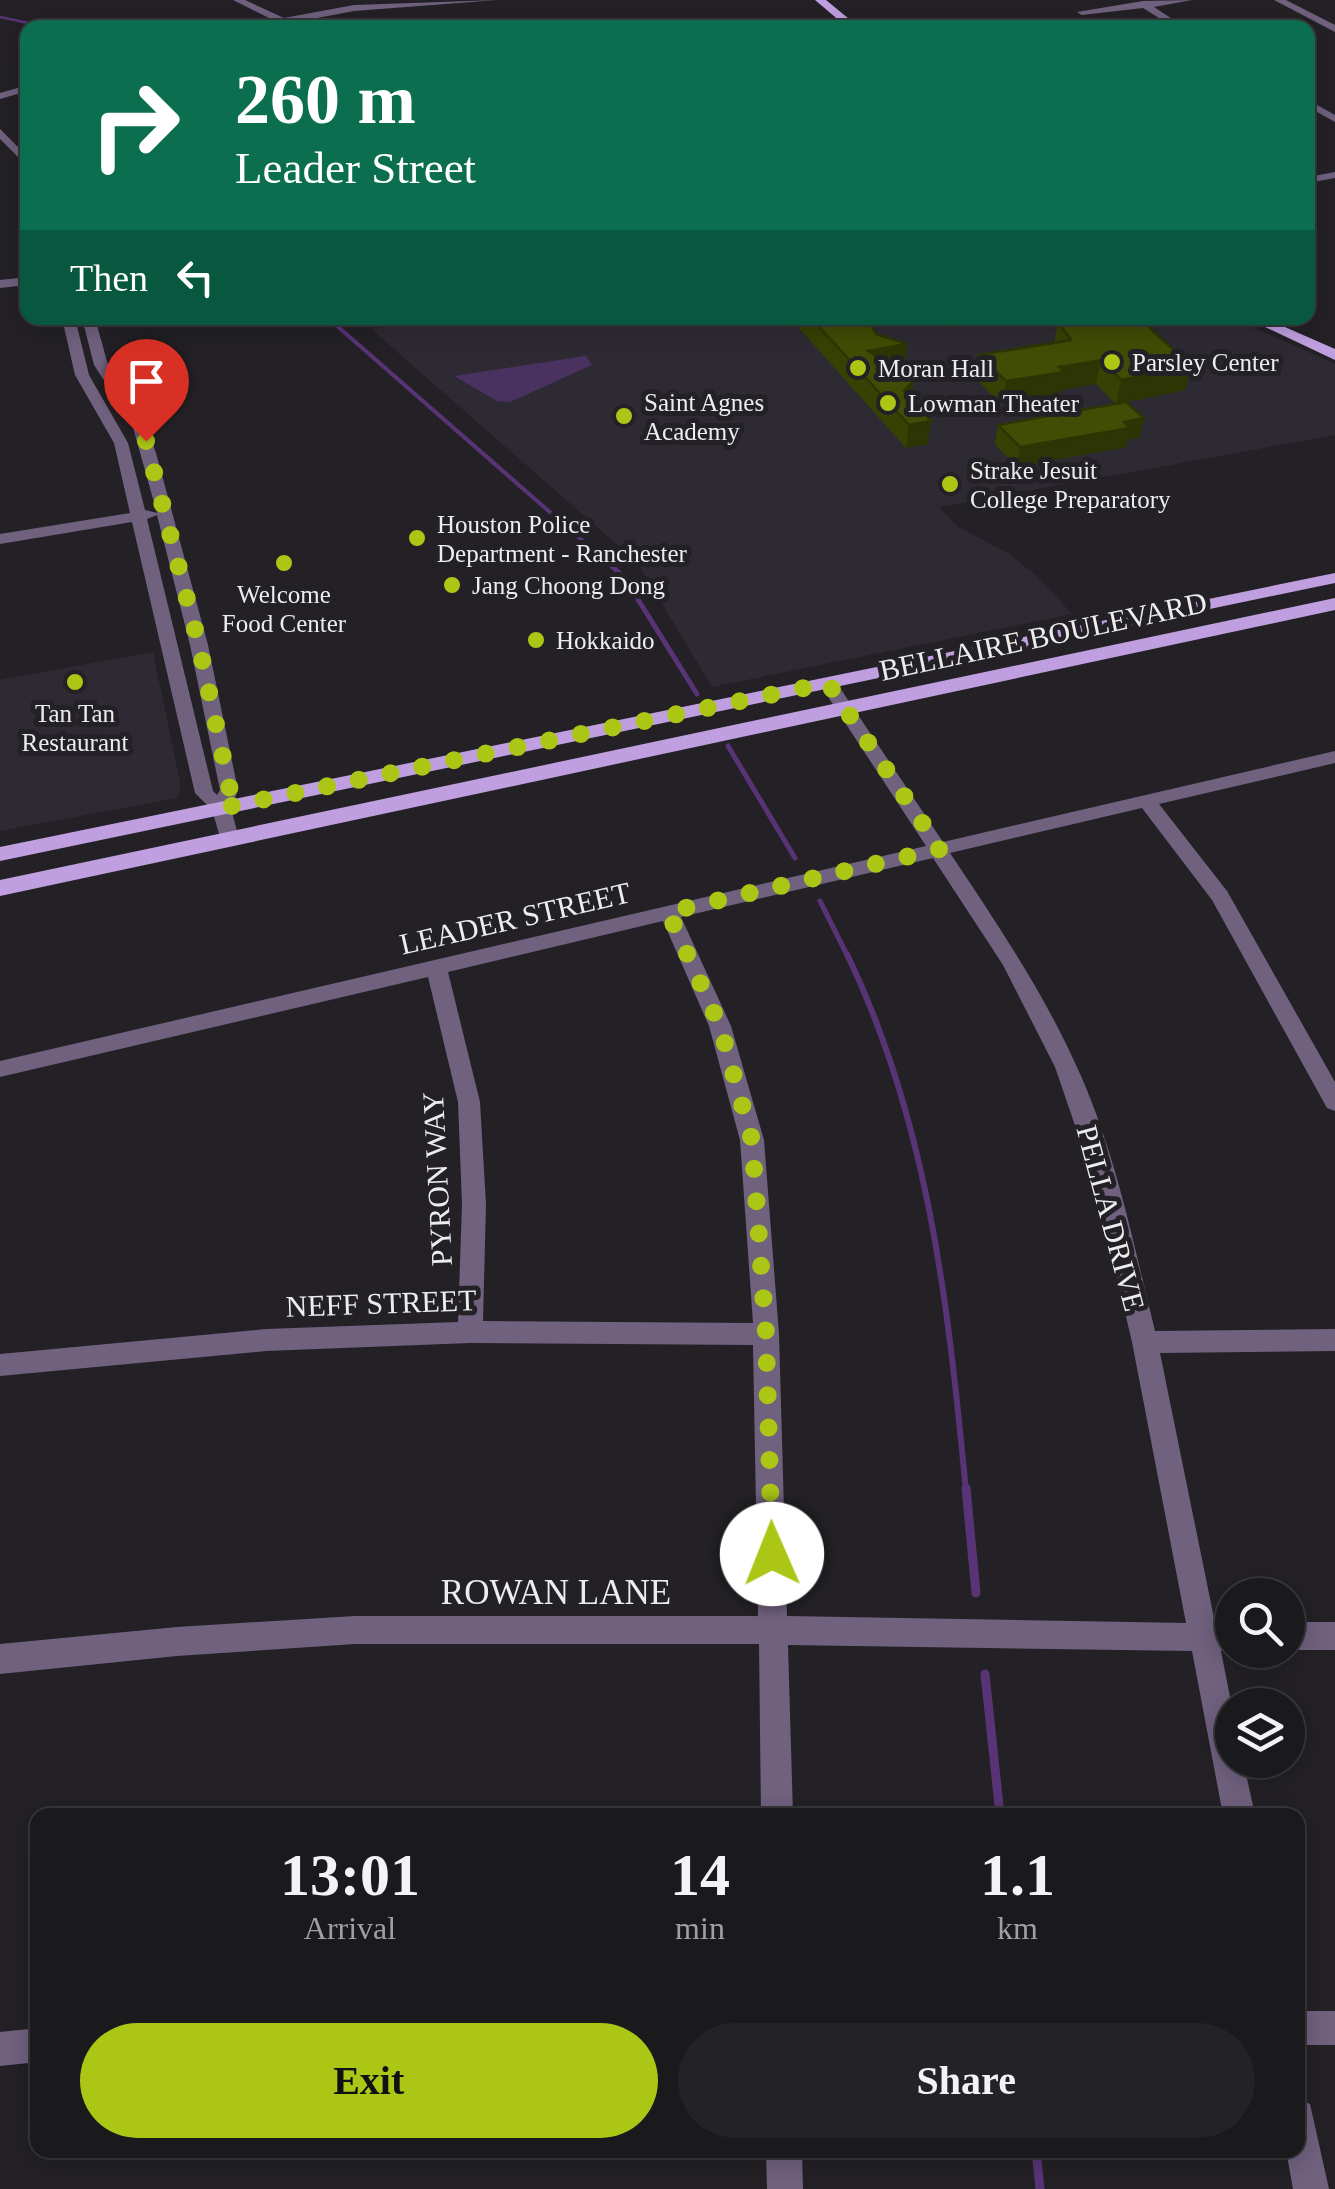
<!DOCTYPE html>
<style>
body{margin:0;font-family:"Times New Roman",serif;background:#232225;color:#f1f3f6;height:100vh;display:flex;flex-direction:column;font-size:38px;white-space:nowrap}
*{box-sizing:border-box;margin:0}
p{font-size:32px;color:#9fa0a3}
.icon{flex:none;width:55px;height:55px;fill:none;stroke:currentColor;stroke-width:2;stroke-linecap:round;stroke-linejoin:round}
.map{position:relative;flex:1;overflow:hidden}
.panel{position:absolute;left:30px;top:1808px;width:1275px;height:350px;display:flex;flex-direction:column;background:#1a191c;border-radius:20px;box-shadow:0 5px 25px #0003,0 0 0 2px #38383b}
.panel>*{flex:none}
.top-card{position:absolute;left:20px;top:20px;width:1295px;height:305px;border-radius:20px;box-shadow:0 5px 25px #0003,0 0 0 2px #38383b;background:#0b6e4f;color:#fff;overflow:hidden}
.tools{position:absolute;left:1215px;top:1578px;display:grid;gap:20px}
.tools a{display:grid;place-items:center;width:90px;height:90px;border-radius:50%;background:#1a191c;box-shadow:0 5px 25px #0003,0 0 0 2px #38383b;font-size:50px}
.pin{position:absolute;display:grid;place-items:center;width:85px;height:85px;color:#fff;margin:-102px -42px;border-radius:50% 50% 50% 0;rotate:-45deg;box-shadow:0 0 10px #0007}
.pin .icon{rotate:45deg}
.me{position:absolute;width:110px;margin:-55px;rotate:359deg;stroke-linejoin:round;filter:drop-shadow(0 0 8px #0008)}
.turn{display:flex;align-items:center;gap:35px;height:210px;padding:0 50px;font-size:45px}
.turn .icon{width:130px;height:130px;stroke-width:2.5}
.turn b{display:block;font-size:70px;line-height:85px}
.then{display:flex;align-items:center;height:95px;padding:0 50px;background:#0003;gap:20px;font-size:38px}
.eta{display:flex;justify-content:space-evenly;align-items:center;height:170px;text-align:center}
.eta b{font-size:60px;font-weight:700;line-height:70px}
.cta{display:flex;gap:20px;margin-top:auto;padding:20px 50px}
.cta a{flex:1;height:115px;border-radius:60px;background:#abc615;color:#111;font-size:40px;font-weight:700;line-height:115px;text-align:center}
.cta a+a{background:#232225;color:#f1f3f6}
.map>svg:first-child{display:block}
.built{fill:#2e2a33}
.green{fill:#4a3260}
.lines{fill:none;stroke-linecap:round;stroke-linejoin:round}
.stream-far4{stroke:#583476;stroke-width:2.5}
.stream-far3{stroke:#583476;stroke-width:4}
.stream-far2{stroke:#583476;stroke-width:5}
.stream-far1{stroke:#583476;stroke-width:6}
.stream{stroke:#583476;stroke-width:9}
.minor{fill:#70617f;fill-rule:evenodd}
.major{fill:#bf9fdf;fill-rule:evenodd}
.wall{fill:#384104}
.shaded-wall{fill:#2e3504}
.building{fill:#414c05;stroke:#2e3504;stroke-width:2.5}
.route{stroke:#abc615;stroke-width:18;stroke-dasharray:0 32.4}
.poi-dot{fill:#abc615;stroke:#232125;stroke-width:4}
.labels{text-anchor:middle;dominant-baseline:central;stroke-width:10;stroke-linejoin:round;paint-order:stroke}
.far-poi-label{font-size:25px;fill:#edecee;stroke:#232125;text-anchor:start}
.street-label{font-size:30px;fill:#edecee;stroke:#232125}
.near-street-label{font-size:35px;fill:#edecee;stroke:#232125}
</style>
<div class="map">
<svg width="1335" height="2189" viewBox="0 0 1335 2189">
<rect width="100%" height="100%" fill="#232125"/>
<g class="built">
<polygon points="450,318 1233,318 1335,364 1335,435 939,507 957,526 1009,554 1038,577 1072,614 712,687 637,562 371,329"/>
<polygon points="153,652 181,787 177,798 0,831 0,680"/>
</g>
<polygon class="green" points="586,356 592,365 510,402 497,401 454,376"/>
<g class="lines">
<polyline class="stream-far4" points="0,17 52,28"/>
<polyline class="stream-far3" points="328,318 592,549"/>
<g class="stream-far2">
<polyline points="590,547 624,577 697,694"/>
<polyline points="728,746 795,858"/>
<polyline points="820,901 848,957"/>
</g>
<path class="stream-far1" d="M 847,954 C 929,1125 948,1305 966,1491"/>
<g class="stream">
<polyline points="966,1488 976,1593"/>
<polyline points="985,1674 1000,1815"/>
<polyline points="1036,2150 1040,2189"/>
</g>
<g class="minor">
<polygon points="233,0 245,0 284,18 354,5 498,0 354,11 264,28 242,28 273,20"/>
<polygon points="1192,0 1154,7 1186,28 1175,28 1143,8 1082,15 1077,12 1143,1"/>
<polygon points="1274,0 1286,0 1335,25 1335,32"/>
<polygon points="28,85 28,91 0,99 0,93"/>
<polygon points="1308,100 1335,115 1335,122 1308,107"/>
<polygon points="0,129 28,157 28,167 0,139"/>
<polygon points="1335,172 1335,178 1308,183 1308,177"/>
<polygon points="28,277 28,285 0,288 0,280"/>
<path d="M 62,318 L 75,318 L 89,375 L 128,443 L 145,510 L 157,513 L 132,424 L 94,365 L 82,318 L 95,318 L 108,365 L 146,424 L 156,453 L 208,645 L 238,790 L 231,808 L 239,839 L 236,844 L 222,844 L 212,810 L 195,793 L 132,522 L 0,544 L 0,534 L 130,513 L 114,443 L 75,375 ZM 157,515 L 190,645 L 220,790 L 217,795 L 213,791 L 147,519 Z"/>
<path d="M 828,678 L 834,679 L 943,842 L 1335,751 L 1335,763 L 1159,804 L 1227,891 L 1335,1082 L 1335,1111 L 1327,1108 L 1212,900 L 1142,808 L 950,853 C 996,922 1042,990 1076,1065 C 1115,1149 1133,1242 1155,1331 L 1335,1329 L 1335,1351 L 1160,1353 L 1215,1623 L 1232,1623 L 1232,1650 L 1235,1650 L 1221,1651 L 1232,1707 L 1232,1760 L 1243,1760 L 1255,1815 L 1223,1815 L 1192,1651 L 788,1645 L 793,1815 L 761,1815 L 759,1644 L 355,1644 L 177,1656 L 0,1674 L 0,1644 L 177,1627 L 355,1616 L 758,1616 L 753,1345 L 470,1343 L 266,1351 L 0,1376 L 0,1354 L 266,1329 L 458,1322 L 462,1204 L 458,1102 L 428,977 L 0,1077 L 0,1061 L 926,846 L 819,683 ZM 933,858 L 1003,965 L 1055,1067 L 1094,1181 L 1132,1342 L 1186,1623 L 787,1616 L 779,1334 L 764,1140 L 731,1026 L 681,917 ZM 663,921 L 709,1026 L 740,1140 L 753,1323 L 483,1321 L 486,1204 L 480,1102 L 448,972 Z"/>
<polygon points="1288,1622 1335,1622 1335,1650 1287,1650"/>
<rect x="1298" y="2011" width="37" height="34"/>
<polygon points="38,2028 38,2062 0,2066 0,2032"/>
<polygon points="1298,2099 1310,2104 1329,2189 1293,2189 1286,2150 1298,2150"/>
<polygon points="766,2150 802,2150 803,2189 767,2189"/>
</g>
<g class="major">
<polygon points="815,0 826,0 860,28 848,28"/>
<polygon points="1246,318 1264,318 1335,349 1335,360"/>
<polygon points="1335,573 1335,583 0,861 0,847"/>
<polygon points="1335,598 1335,610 0,896 0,880"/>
</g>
</g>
<g class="wall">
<polygon points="790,318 868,318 876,334 907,344 904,367 896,368 912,400 928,444 906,448"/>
<polygon points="939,318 988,318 987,322 949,328"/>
<polygon points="1058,322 1191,366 1185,390 1116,404 1096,384 1061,390 1060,396 1002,405 975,378 978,355 1054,342"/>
<polygon points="998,425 1140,437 1127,440 1126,447 1016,467 995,444"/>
</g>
<g class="shaded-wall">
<polygon points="950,318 988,318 987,322 949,328"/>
<polygon points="907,344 904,367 866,374 868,351"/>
<polygon points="1101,360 1096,384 1061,390 1060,396 1002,405 1006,381 1059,367"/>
<polygon points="1191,366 1185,390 1116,404 1121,380"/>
<polygon points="914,380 912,403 904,391"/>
<polygon points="1144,418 1140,437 1127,440 1126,447 1016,467 1020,447"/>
<polygon points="931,421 928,444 906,448 909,425"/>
</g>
<g class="building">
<polygon points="811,318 867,318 876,334 907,344 868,351 914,380 904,391 931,421 909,425"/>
<polygon points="1087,318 1139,318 1191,366 1121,380 1101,360 1059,367 1064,372 1006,381 978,355 1071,340 1058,322"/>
<polygon points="1126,402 1144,418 1124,422 1130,428 1020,447 998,425"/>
</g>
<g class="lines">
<polyline class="route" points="146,441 199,645 230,790 222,808 828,683 940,849 668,912 720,1026 752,1140 766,1334 772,1554"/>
</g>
<g class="poi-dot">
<circle cx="1112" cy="362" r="10"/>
<circle cx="858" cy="368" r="10"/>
<circle cx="888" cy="403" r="10"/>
<circle cx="624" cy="416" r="10"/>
<circle cx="950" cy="484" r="10"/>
<circle cx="417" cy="538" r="10"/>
<circle cx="284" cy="563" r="10"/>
<circle cx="452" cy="585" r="10"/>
<circle cx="536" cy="640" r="10"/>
<circle cx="75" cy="682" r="10"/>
</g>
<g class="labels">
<g class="far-poi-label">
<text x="1132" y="362">Parsley Center</text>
<text x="878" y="368">Moran Hall</text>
<text x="644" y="402">Saint Agnes<tspan x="644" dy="29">Academy</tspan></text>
<text x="908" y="403">Lowman Theater</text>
<text x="970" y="470">Strake Jesuit<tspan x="970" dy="29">College Preparatory</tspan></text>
<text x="437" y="524">Houston Police<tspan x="437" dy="29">Department - Ranchester</tspan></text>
<text x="472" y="585">Jang Choong Dong</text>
<text x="284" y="594" text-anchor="middle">Welcome<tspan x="284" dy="29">Food Center</tspan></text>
<text x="556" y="640">Hokkaido</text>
<text x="75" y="713" text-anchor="middle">Tan Tan<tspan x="75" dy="29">Restaurant</tspan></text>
</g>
<g class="street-label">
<text transform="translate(1043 636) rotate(-12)">BELLAIRE BOULEVARD</text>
<text transform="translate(515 918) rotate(-13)">LEADER STREET</text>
<text transform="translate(437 1179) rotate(-93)">PYRON WAY</text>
<text transform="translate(1111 1218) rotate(75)">PELLA DRIVE</text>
<text transform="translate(381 1303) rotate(-2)">NEFF STREET</text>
</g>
<g class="near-street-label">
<text x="556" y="1592">ROWAN LANE</text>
</g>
</g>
</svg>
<div class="tools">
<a><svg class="icon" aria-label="search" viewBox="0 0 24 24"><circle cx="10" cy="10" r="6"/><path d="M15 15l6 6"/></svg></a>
<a><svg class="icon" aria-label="layers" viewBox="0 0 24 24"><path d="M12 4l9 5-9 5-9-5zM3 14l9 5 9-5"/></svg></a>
</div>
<div class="pin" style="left:146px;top:441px;background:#d93025"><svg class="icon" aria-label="arrive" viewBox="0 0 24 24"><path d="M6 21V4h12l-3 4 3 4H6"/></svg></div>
<svg class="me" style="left:772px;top:1554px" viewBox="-20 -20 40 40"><circle r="19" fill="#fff"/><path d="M0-13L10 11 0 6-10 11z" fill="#abc615"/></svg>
<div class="top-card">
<div class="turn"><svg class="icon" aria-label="right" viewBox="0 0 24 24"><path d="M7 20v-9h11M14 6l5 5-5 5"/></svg><div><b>260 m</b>Leader Street</div></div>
<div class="then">Then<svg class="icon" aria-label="left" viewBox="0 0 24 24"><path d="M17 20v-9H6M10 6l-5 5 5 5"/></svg></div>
</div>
<section class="panel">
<div class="eta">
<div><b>13:01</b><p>Arrival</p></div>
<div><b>14</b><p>min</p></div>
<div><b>1.1</b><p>km</p></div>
</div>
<div class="cta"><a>Exit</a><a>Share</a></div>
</section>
</div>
